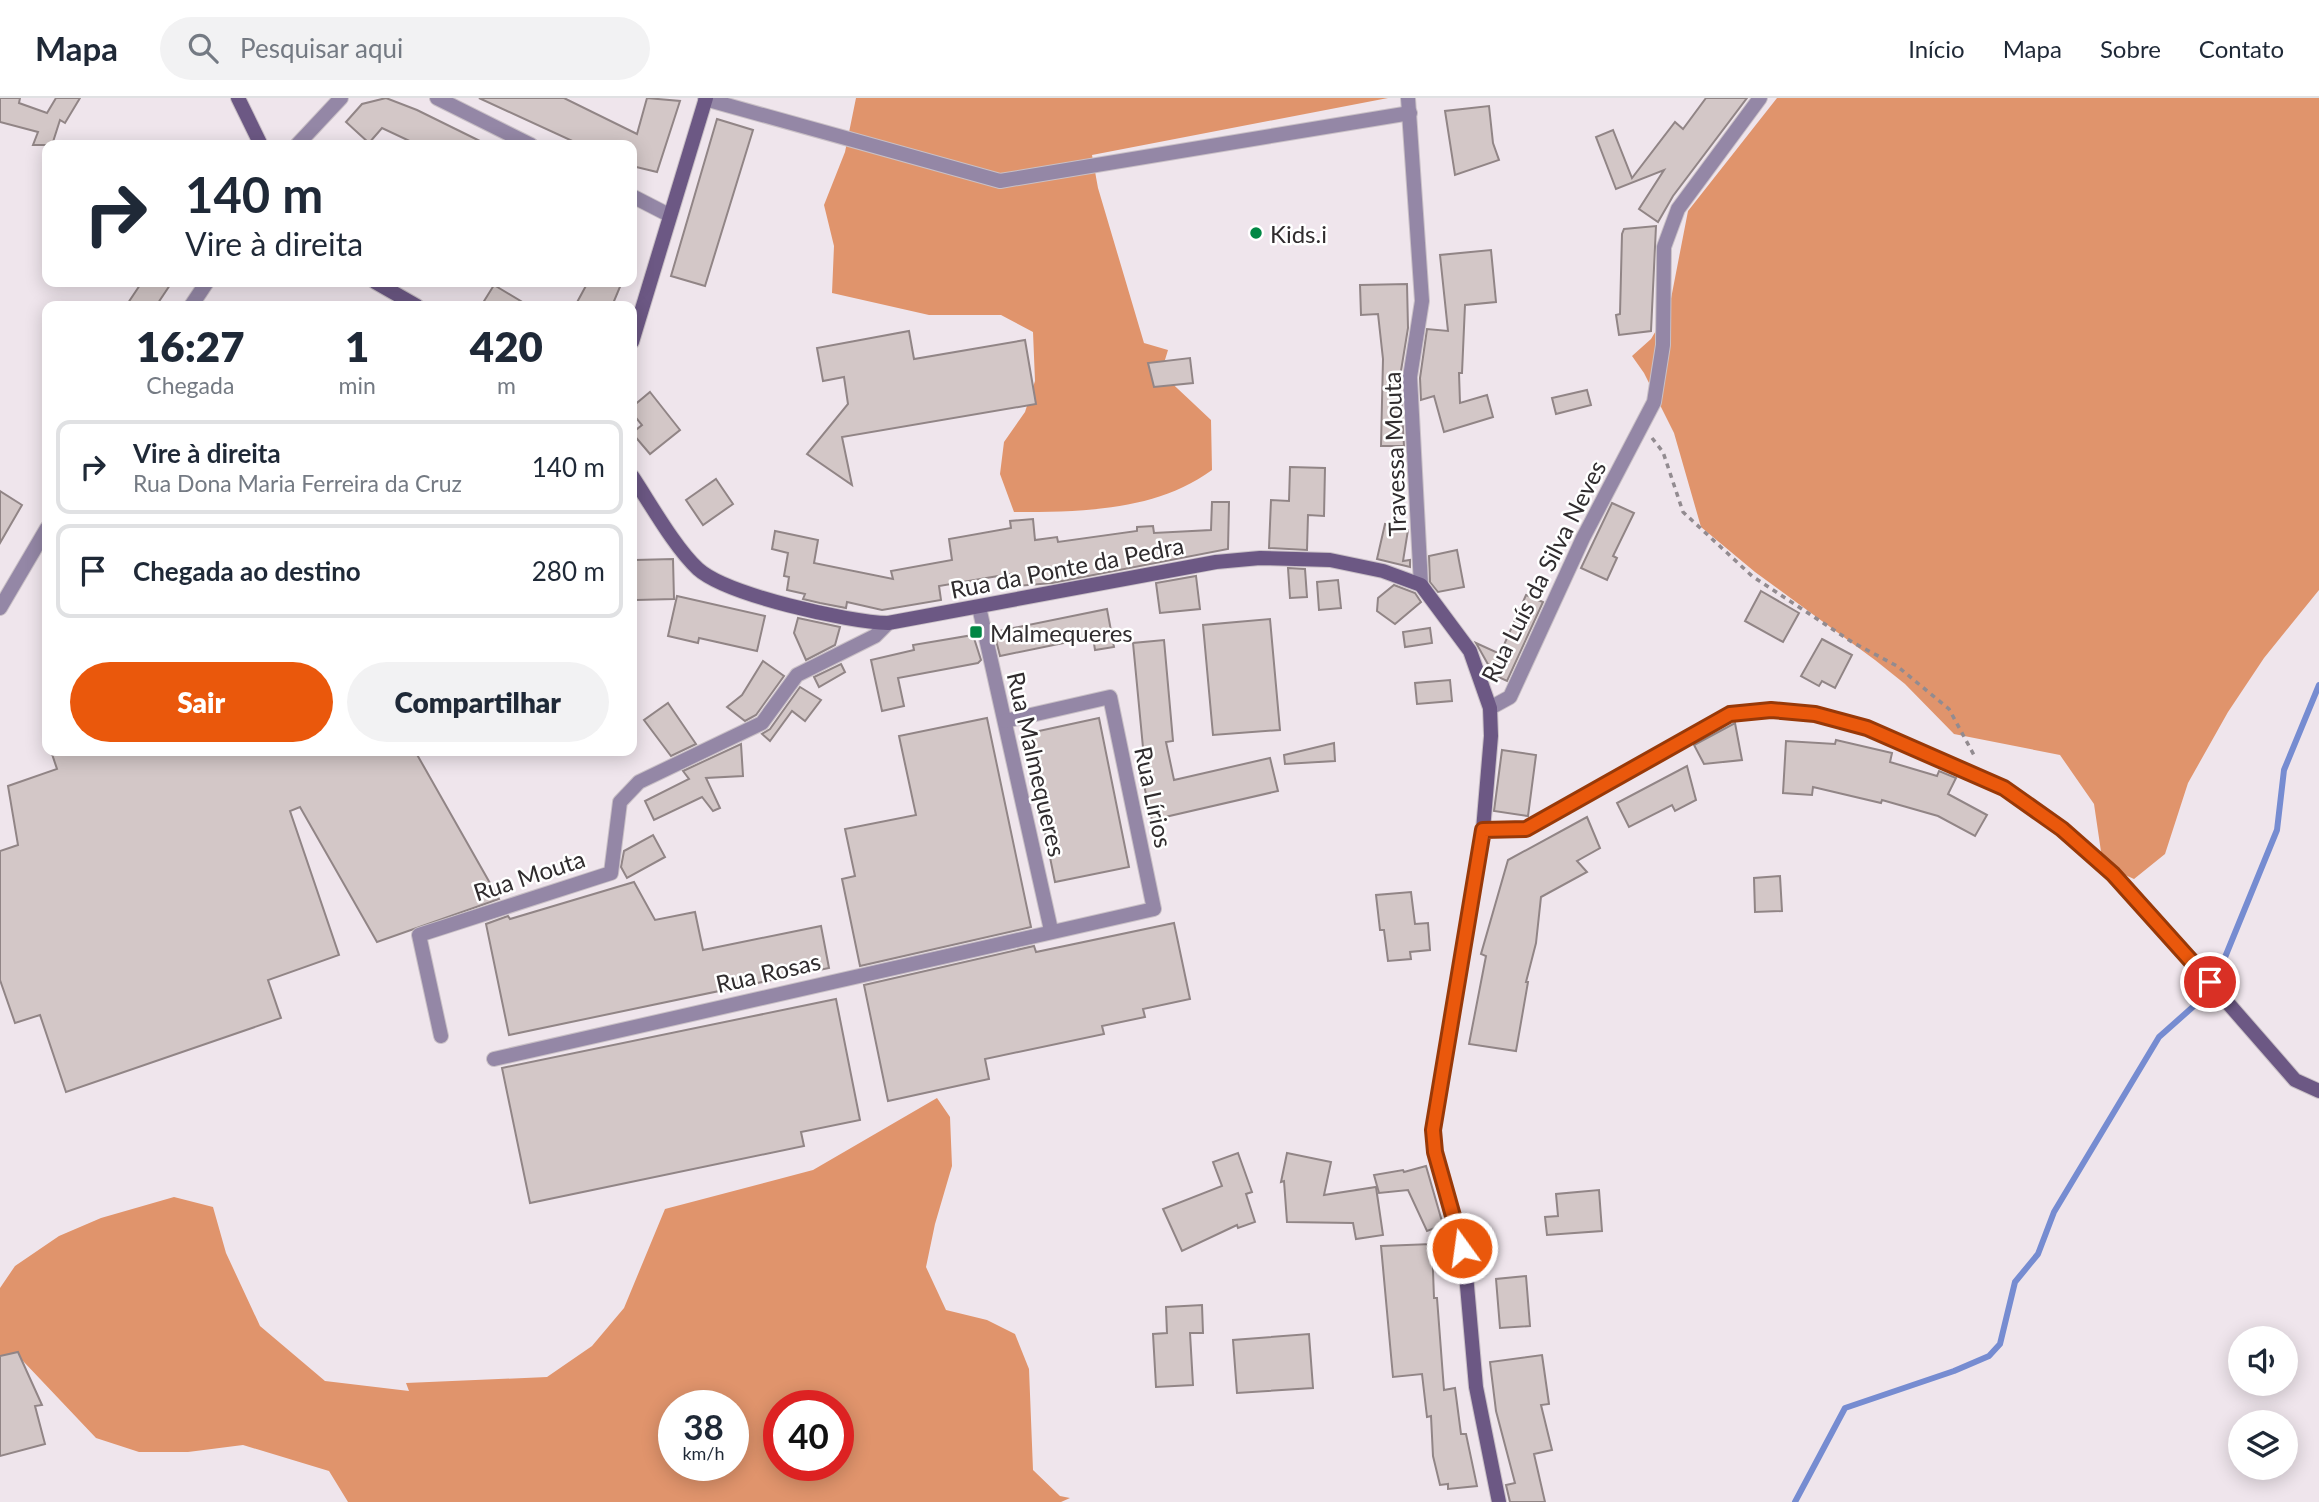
<!DOCTYPE html>
<html lang="pt">
<meta charset="utf-8">
<style>
body{margin:0;font-family:Lato,sans-serif;background:#f2f2f3;color:#1f2937;height:100vh;display:flex;flex-direction:column;font-size:26px;white-space:nowrap}
*{box-sizing:border-box;margin:0}
p{font-size:23px;color:#747a83}
.icon{flex:none;width:38px;height:38px;fill:none;stroke:currentColor;stroke-width:2;stroke-linecap:round;stroke-linejoin:round}
.map{position:relative;flex:1;overflow:hidden}
.details{position:absolute;left:42px;top:203px;width:595px;height:455px;display:flex;flex-direction:column;background:#fff;border-radius:14px;box-shadow:0 4px 18px #0003}
.details>*{flex:none}
.guide{position:absolute;left:42px;top:42px;width:595px;height:147px;border-radius:14px;box-shadow:0 4px 18px #0003;background:#fff;color:#1f2937;overflow:hidden}
.controls{position:absolute;left:2228px;top:1228px;display:grid;gap:14px}
.controls a{display:grid;place-items:center;width:70px;height:70px;border-radius:50%;background:#fff;box-shadow:0 4px 18px #0003;font-size:35px}
.speed{position:absolute;left:658px;top:1292px;display:flex;gap:14px;font-size:35px;font-weight:700;text-align:center}
.speed>*{display:grid;place-content:center;width:91px;height:91px;border-radius:50%;background:#fff;box-shadow:0 4px 18px #0003;line-height:1}
.speed small{font-size:18px;font-weight:400}
.speed .limit{border:10px solid #d22;background:#fff;color:#111}
.pin{position:absolute;display:grid;place-items:center;width:60px;height:60px;color:#fff;margin:-30px;border:4px solid #fff;border-radius:50%;box-shadow:0 2px 7px #0007}
.me{position:absolute;width:77px;margin:-38px;rotate:346deg;stroke-linejoin:round;filter:drop-shadow(0 0 5px #0008)}
.turn{display:flex;align-items:center;gap:24px;height:147px;padding:0 28px;font-size:32px}
.turn .icon{width:91px;height:91px;stroke-width:2.5}
.turn b{display:block;font-size:49px;line-height:60px}
.eta{display:flex;justify-content:space-evenly;align-items:center;height:119px;text-align:center}
.eta b{font-size:42px;font-weight:800;line-height:49px}
.action{display:flex;gap:14px;margin-top:auto;padding:14px 28px}
.action a{flex:1;height:80px;border-radius:42px;background:#ea580c;color:#fff;font-size:28px;font-weight:800;line-height:80px;text-align:center}
.action a+a{background:#f2f2f3;color:#1f2937}
ul{padding:0;list-style:none}
li{display:flex;align-items:center;gap:21px;height:94px;margin:0 14px 10px;padding:0 14px;border:4px solid #e0e1e3;border-radius:14px}
li div{flex:1}
li b{display:block;font-size:26px}
li em{font-style:normal}
header{display:flex;align-items:center;gap:42px;box-sizing:border-box;height:98px;padding:0 35px;background:#fff;border-bottom:2px solid #e0e1e3}
header strong{font-size:33px}
nav{display:flex;gap:38px;margin-inline-start:auto;font-size:24px}
.search{width:490px;height:63px;background:#f2f2f3;display:flex;align-items:center;gap:18px;box-sizing:border-box;padding:0 24px;border-radius:38px;color:#747a83;font-size:26px}
.map>svg:first-child{display:block}
.forest{fill:#e0946c;fill-rule:evenodd}
.lines{fill:none;stroke-linecap:round;stroke-linejoin:round}
.stream{stroke:#768cd1;stroke-width:6}
.building{fill:#d3c7c7;stroke:#918586;stroke-width:2}
.street-casing{stroke:#c9c0c6;stroke-width:16}
.secondary-casing{stroke:#c9c0c6;stroke-width:16}
.path{stroke:#928b90;stroke-width:3.5;stroke-dasharray:5 5;stroke-linecap:butt}
.street{stroke:#9487a6;stroke-width:14}
.secondary{stroke:#6c5884;stroke-width:14}
.route-casing{stroke:#983908;stroke-width:18}
.route{stroke:#ea580c;stroke-width:12}
.poi-dot{fill:#008744;stroke:#fff;stroke-width:2.5}
.labels{text-anchor:middle;dominant-baseline:central;stroke-width:5;stroke-linejoin:round;paint-order:stroke}
.poi-label{font-size:24px;fill:#302c2e;stroke:#fff;text-anchor:start}
.street-label{font-size:24px;fill:#302c2e;stroke:#fff}
</style>
<header>
<strong>Mapa</strong>
<div class="search"><svg class="icon" aria-label="search" viewBox="0 0 24 24"><circle cx="10" cy="10" r="6"/><path d="M15 15l6 6"/></svg>Pesquisar aqui</div>
<nav><a>Início</a><a>Mapa</a><a>Sobre</a><a>Contato</a></nav>
</header>
<div class="map">
<svg width="2319" height="1404" viewBox="0 0 2319 1404">
<rect width="100%" height="100%" fill="#efe5ec"/>
<g class="forest">
<path d="M 856,0 L 1388,0 L 1092,57 L 1098,90 L 1144,245 L 1168,252 L 1161,275 L 1211,322 L 1212,372 C 1156,413 1082,414 1014,414 L 1000,376 L 1004,344 L 1025,314 L 1035,283 L 1033,234 L 1001,217 L 929,217 L 832,195 L 834,148 L 824,107 L 845,54 Z"/>
<polygon points="1777,0 2319,0 2319,492 2264,560 2228,614 2188,685 2165,756 2134,781 2103,767 2094,706 2060,657 1954,636 1905,586 1875,562 1755,474 1701,429 1674,335 1644,275 1632,258 1651,241 1669,211 1688,113"/>
<path d="M 937,1000 L 950,1019 L 952,1068 L 935,1126 L 926,1169 L 946,1212 L 987,1222 L 1015,1236 L 1029,1271 L 1033,1372 L 1060,1398 L 1070,1400 L 1061,1404 L 348,1404 L 329,1373 L 243,1347 L 188,1354 L 139,1354 L 96,1340 L 23,1263 L 0,1263 L 0,1190 L 15,1168 L 59,1138 L 101,1120 L 174,1099 L 213,1109 L 226,1155 L 260,1228 L 325,1283 L 409,1293 L 406,1285 L 547,1279 L 592,1248 L 624,1210 L 665,1111 L 813,1072 ZM 674,1307 L 733,1307 L 733,1367 L 674,1367 ZM 779,1307 L 838,1307 L 838,1367 L 779,1367 Z"/>
</g>
<g class="lines">
<g class="stream">
<polyline points="2221,869 2277,732 2284,672 2319,587"/>
<polyline points="1795,1404 1845,1310 1954,1273 1989,1258 2000,1246 2015,1184 2038,1156 2054,1114 2159,939 2195,907"/>
</g>
</g>
<g class="building">
<polygon points="0,0 20,0 19,5 47,15 56,0 80,0 65,25 60,22 52,47 33,47 38,34 0,24"/>
<polygon points="386,0 417,12 488,47 418,47 382,30 369,45 346,24 362,6"/>
<polygon points="479,0 564,0 637,36 647,0 680,3 657,74 632,68 632,47 581,47"/>
<polygon points="1706,0 1747,0 1673,98 1658,124 1639,111 1664,72 1616,91 1596,39 1613,32 1632,80 1675,24 1683,31"/>
<polygon points="1489,8 1493,45 1499,62 1455,77 1445,13"/>
<polygon points="717,21 753,32 705,188 671,178"/>
<polygon points="1656,128 1651,233 1619,237 1616,217 1620,216 1622,136 1624,131"/>
<polygon points="1491,152 1496,204 1465,207 1462,275 1459,275 1460,305 1487,297 1493,319 1444,334 1434,298 1421,302 1420,280 1427,231 1448,233 1440,157"/>
<polygon points="142,184 172,184 156,208 126,208"/>
<polygon points="588,184 622,184 612,208 575,208"/>
<polygon points="1407,186 1408,230 1400,279 1404,348 1381,348 1383,261 1378,216 1361,217 1360,187"/>
<polygon points="494,187 529,208 481,208"/>
<polygon points="909,233 914,261 1025,242 1036,306 842,339 852,387 807,356 848,306 844,279 823,283 817,250"/>
<polygon points="1190,260 1193,285 1154,289 1148,265"/>
<polygon points="1587,292 1591,307 1556,316 1552,300"/>
<polygon points="650,294 680,332 650,356 632,335 642,327 632,315 632,309"/>
<polygon points="1290,369 1325,370 1324,418 1308,417 1307,452 1269,450 1271,402 1289,403"/>
<polygon points="716,381 733,406 703,427 686,402"/>
<polygon points="0,393 22,407 0,445"/>
<polygon points="1212,404 1229,404 1228,451 1052,485 1017,488 1016,475 939,488 941,502 882,512 847,504 846,510 820,505 803,501 805,496 787,492 789,479 784,478 788,455 772,451 775,433 818,442 814,465 893,481 891,473 952,462 949,441 1011,430 1010,423 1033,421 1035,442 1057,439 1058,444 1137,433 1137,429 1153,428 1154,435 1211,432"/>
<polygon points="1612,405 1634,415 1613,458 1617,460 1607,482 1581,470"/>
<polygon points="1385,426 1408,432 1403,463 1410,462 1410,469 1377,461"/>
<polygon points="1457,452 1464,489 1438,494 1430,484 1429,458"/>
<polygon points="673,461 674,501 636,502 635,462"/>
<polygon points="1288,470 1305,471 1307,499 1290,500"/>
<polygon points="1196,478 1200,511 1160,515 1156,485"/>
<polygon points="1338,482 1341,510 1319,512 1317,484"/>
<polygon points="1394,487 1415,495 1421,504 1395,526 1377,513 1378,500"/>
<polygon points="1761,493 1799,515 1783,544 1745,523"/>
<polygon points="1526,497 1543,504 1507,583 1494,577 1476,545 1500,556"/>
<polygon points="677,498 765,518 757,553 699,540 698,545 668,538"/>
<polygon points="1107,511 1114,549 1095,552 1093,539 1000,558 994,534"/>
<polygon points="798,520 840,529 835,547 806,562 794,535"/>
<polygon points="1270,521 1280,632 1213,637 1203,527"/>
<polygon points="1430,530 1432,545 1405,549 1403,534"/>
<polygon points="973,537 981,562 978,565 898,580 904,608 882,613 871,562 914,552 913,547"/>
<polygon points="1822,541 1852,557 1835,590 1822,583 1819,588 1801,578"/>
<polygon points="1164,542 1173,643 1166,644 1174,682 1270,660 1278,693 1152,722 1138,661 1144,660 1133,545"/>
<polygon points="763,563 784,578 756,617 745,623 727,609 742,597"/>
<polygon points="841,566 845,574 819,589 814,579"/>
<polygon points="1450,582 1452,603 1417,606 1415,585"/>
<polygon points="800,589 821,602 805,623 792,613 770,643 762,636 770,631"/>
<polygon points="668,605 696,646 671,658 644,622"/>
<polygon points="987,620 1031,829 860,868 842,781 855,778 845,731 916,717 899,638"/>
<polygon points="1099,620 1129,769 1055,784 1025,636"/>
<polygon points="1735,625 1742,662 1704,666 1694,647"/>
<polygon points="1836,642 1892,655 1890,664 1937,678 1939,673 1956,680 1948,696 1987,717 1975,738 1938,718 1882,702 1881,705 1813,689 1812,697 1783,695 1786,643 1835,646"/>
<polygon points="1334,645 1335,663 1285,666 1284,657"/>
<polygon points="741,646 743,678 706,680 720,710 713,713 702,699 654,722 645,703 689,681 683,673"/>
<polygon points="1502,652 1536,657 1528,718 1494,713"/>
<polygon points="51,653 415,653 499,801 377,844 300,709 290,713 339,857 268,882 281,920 66,994 40,917 15,925 0,882 0,753 18,747 8,688 57,671"/>
<polygon points="1687,668 1696,702 1675,713 1672,707 1629,729 1617,705"/>
<polygon points="1587,719 1600,750 1577,763 1587,774 1541,799 1536,845 1526,884 1528,884 1516,953 1469,946 1486,858 1481,856 1508,762"/>
<polygon points="653,737 665,759 627,780 621,769 624,753"/>
<polygon points="1780,778 1782,813 1755,814 1754,780"/>
<polygon points="634,784 655,822 695,814 703,852 821,828 829,870 509,937 486,826 508,818 510,821"/>
<polygon points="1411,794 1415,826 1428,825 1430,852 1410,854 1411,861 1388,863 1384,832 1380,832 1376,797"/>
<polygon points="1174,825 1190,901 1143,911 1145,919 1102,928 1104,936 985,961 989,981 888,1003 864,887 1034,848 1036,854"/>
<polygon points="836,901 860,1022 801,1034 804,1048 530,1105 502,970"/>
<polygon points="1238,1055 1252,1094 1246,1096 1255,1124 1238,1130 1237,1127 1182,1153 1163,1111 1222,1088 1213,1064"/>
<polygon points="1287,1055 1331,1064 1324,1097 1376,1089 1383,1137 1356,1141 1353,1125 1287,1124 1284,1083 1281,1084"/>
<polygon points="1426,1068 1443,1127 1427,1133 1408,1092 1379,1095 1374,1077 1403,1072 1404,1074"/>
<polygon points="1599,1092 1602,1133 1547,1137 1545,1119 1558,1118 1556,1096"/>
<polygon points="1432,1146 1434,1200 1437,1200 1444,1292 1455,1290 1461,1336 1466,1336 1477,1388 1448,1391 1448,1386 1440,1387 1433,1358 1431,1318 1427,1319 1422,1276 1393,1279 1381,1148"/>
<polygon points="1526,1178 1530,1228 1500,1230 1496,1181"/>
<polygon points="1202,1207 1203,1235 1190,1235 1193,1287 1156,1289 1153,1236 1167,1235 1166,1209"/>
<polygon points="1309,1236 1313,1290 1237,1295 1233,1242"/>
<polygon points="18,1254 42,1307 35,1308 45,1346 0,1358 0,1258"/>
<polygon points="1542,1257 1549,1306 1541,1307 1552,1352 1534,1356 1545,1404 1510,1404 1506,1387 1515,1385 1496,1313 1490,1264"/>
</g>
<g class="lines">
<g class="street-casing">
<g id="street">
<polyline points="437,0 531,47"/>
<polyline points="1408,0 1422,203 1410,279 1421,487"/>
<polyline points="705,1 1000,83 1410,15"/>
<polyline points="297,47 341,0"/>
<polyline points="632,98 669,117"/>
<polyline points="191,208 207,184"/>
<polyline points="979,509 1051,832"/>
<polyline points="0,510 47,430"/>
<polyline points="1490,610 1510,599 1583,440 1654,304 1663,247 1664,149 1678,111 1760,0"/>
<polyline points="441,938 419,837 611,775 620,704 639,684 762,625 797,577 875,538 888,525"/>
<polyline points="494,961 1154,811 1110,599 1005,623"/>
</g>
</g>
<g class="secondary-casing">
<g id="secondary">
<polyline points="238,0 261,47"/>
<polyline points="375,184 417,208"/>
<polyline points="632,244 706,0"/>
<path d="M 632,378 C 650,405 675,450 698,471 C 727,497 848,524 888,525 L 1216,464 L 1260,460 L 1330,462 L 1383,473 L 1421,487 L 1470,553 L 1490,610 L 1491,638 L 1483,732 L 1433,1032 L 1435,1054 L 1465,1165 L 1476,1289 L 1499,1404"/>
<polyline points="1483,732 1526,731 1730,616 1771,612 1816,616 1867,630 2004,690 2062,731 2113,776 2159,826 2295,982 2319,993"/>
</g>
</g>
<polyline class="path" points="1652,340 1663,354 1683,414 1752,478 1852,544 1897,568 1949,611 1975,659"/>
<use href="#street" class="street"/>
<use href="#secondary" class="secondary"/>
</g>
<g class="lines">
<g class="route-casing">
<polyline id="route" points="1462,1150 1435,1054 1433,1032 1483,732 1526,731 1730,616 1771,612 1815,616 1867,630 2004,690 2062,731 2113,776 2210,884"/>
</g>
<use href="#route" class="route"/>
</g>
<g class="poi-dot">
<circle cx="1256" cy="135" r="7"/>
<rect x="969" y="527" width="14" height="14" rx="3.5"/>
</g>
<g class="labels">
<g class="poi-label">
<text x="1270" y="135">Kids.i</text>
<text x="990" y="534">Malmequeres</text>
</g>
<g class="street-label">
<text transform="translate(1394 356) rotate(-92)">Travessa Mouta</text>
<text transform="translate(1067 469) rotate(-11)">Rua da Ponte da Pedra</text>
<text transform="translate(1543 473) rotate(-63)">Rua Luís da Silva Neves</text>
<text transform="translate(1037 666) rotate(77)">Rua Malmequeres</text>
<text transform="translate(1154 699) rotate(78)">Rua Lírios</text>
<text transform="translate(529 777) rotate(-18)">Rua Mouta</text>
<text transform="translate(768 874) rotate(-13)">Rua Rosas</text>
</g>
</g>
</svg>
<div class="controls">
<a><svg class="icon" aria-label="sound" viewBox="0 0 24 24"><path d="M4 9h4l5-4v14l-5-4H4zM17 9q2 3 0 6"/></svg></a>
<a><svg class="icon" aria-label="layers" viewBox="0 0 24 24"><path d="M12 4l9 5-9 5-9-5zM3 14l9 5 9-5"/></svg></a>
</div>
<div class="speed"><div>38<small>km/h</small></div><div class="limit">40</div></div>
<div class="pin" style="left:2210px;top:884px;background:#d93025"><svg class="icon" aria-label="arrive" viewBox="0 0 24 24"><path d="M6 21V4h12l-3 4 3 4H6"/></svg></div>
<svg class="me" style="left:1462px;top:1150px" viewBox="-20 -20 40 40"><circle r="17" fill="#ea580c" stroke="#fff" stroke-width="3"/><path d="M0-11L8 9 0 5-8 9z" fill="#fff"/></svg>
<div class="guide">
<div class="turn"><svg class="icon" aria-label="right" viewBox="0 0 24 24"><path d="M7 20v-9h11M14 6l5 5-5 5"/></svg><div><b>140 m</b>Vire à direita</div></div>
</div>
<section class="details">
<div class="eta">
<div><b>16:27</b><p>Chegada</p></div>
<div><b>1</b><p>min</p></div>
<div><b>420</b><p>m</p></div>
</div>
<ul>
<li><svg class="icon" aria-label="right" viewBox="0 0 24 24"><path d="M7 20v-9h11M14 6l5 5-5 5"/></svg><div><b>Vire à direita</b><p>Rua Dona Maria Ferreira da Cruz</p></div><em>140 m</em></li>
<li><svg class="icon" aria-label="arrive" viewBox="0 0 24 24"><path d="M6 21V4h12l-3 4 3 4H6"/></svg><div><b>Chegada ao destino</b></div><em>280 m</em></li>
</ul>
<div class="action"><a>Sair</a><a>Compartilhar</a></div>
</section>
</div>
